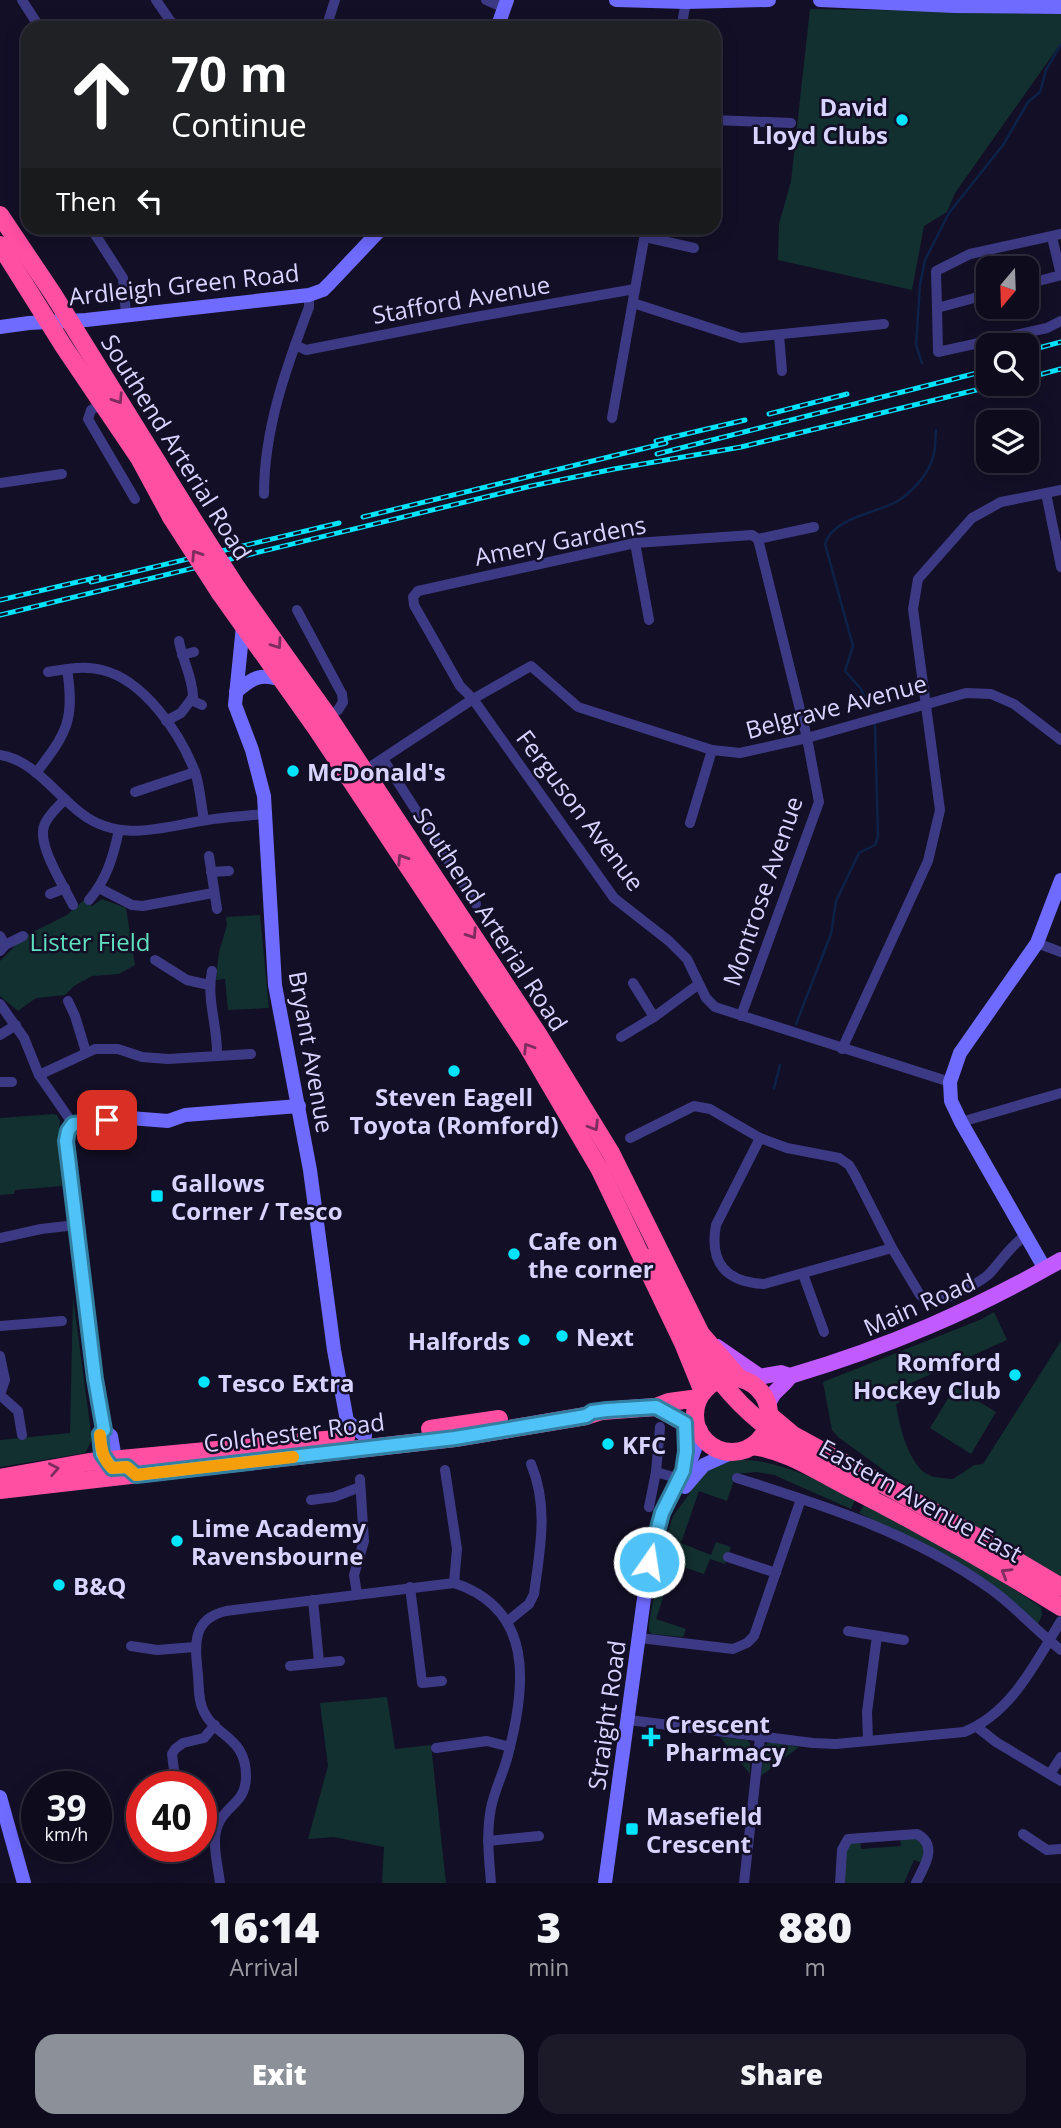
<!DOCTYPE html>
<style>
body{margin:0;font-family:"Open Sans",sans-serif;background:#1c1929;color:#f1f3f6;height:100vh;display:flex;flex-direction:column;font-size:26px;white-space:nowrap}
*{box-sizing:border-box;margin:0}
p{font-size:23px;color:#9b9ba3}
.icon{flex:none;width:38px;height:38px;fill:none;stroke:currentColor;stroke-width:2;stroke-linecap:round;stroke-linejoin:round}
.map{position:relative;height:1883px;overflow:hidden}
.drawer{display:flex;flex-direction:column;background:#0e0b1c;flex:1}
.drawer>*{flex:none}
.top-card{position:absolute;left:21px;top:21px;width:700px;height:214px;border-radius:21px;box-shadow:0 4px 18px #0003,0 0 0 2px #2e2b3b;background:#202124;color:#fff;overflow:hidden}
.needle{width:46px;rotate:199deg}
.tools{position:absolute;left:976px;top:256px;display:grid;gap:14px}
.tools a{display:grid;place-items:center;width:63px;height:63px;border-radius:14px;background:#0e0b1c;box-shadow:0 4px 18px #0003,0 0 0 2px #2e2b3b;font-size:35px}
.speed{position:absolute;left:21px;top:1771px;display:flex;gap:14px;font-size:35px;font-weight:700;text-align:center}
.speed>*{display:grid;place-content:center;width:91px;height:91px;border-radius:50%;background:#0e0b1c;box-shadow:0 4px 18px #0003,0 0 0 2px #2e2b3b;line-height:1}
.speed small{font-size:18px;font-weight:400}
.speed .limit{border:10px solid #d22;background:#fff;color:#111}
.pin{position:absolute;display:grid;place-items:center;width:60px;height:60px;color:#fff;margin:-30px;border-radius:14px;box-shadow:0 4px 10px #0006}
.me{position:absolute;width:77px;margin:-38px;rotate:13deg;stroke-linejoin:round;filter:drop-shadow(0 0 5px #0008)}
.turn{display:flex;align-items:center;gap:24px;height:147px;padding:0 35px;font-size:32px}
.turn .icon{width:91px;height:91px;stroke-width:2.5}
.turn b{display:block;font-size:49px;line-height:60px}
.then{display:flex;align-items:center;height:66px;padding:0 35px;background:#0003;gap:14px;font-size:26px}
.eta{display:flex;justify-content:space-evenly;align-items:center;height:119px;text-align:center}
.eta b{font-size:42px;font-weight:800;line-height:49px}
.button{display:flex;gap:14px;margin-top:auto;padding:14px 35px}
.button a{flex:1;height:80px;border-radius:21px;background:#8c9099;color:#fff;font-size:28px;font-weight:800;line-height:80px;text-align:center}
.button a+a{background:#1c1929;color:#f1f3f6}
.map>svg:first-child{display:block}
.green{fill:#12302f}
.lines{fill:none;stroke-linecap:round;stroke-linejoin:round}
.stream{stroke:#0c2248;stroke-width:2.5}
.street{stroke:#3d3a85;stroke-width:10}
.secondary{stroke:#6f6bff;stroke-width:14}
.primary{stroke:#c25bff;stroke-width:16}
.highway{stroke:#ff4fa3;stroke-width:18}
.rail-casing{stroke:#00e5ff;stroke-width:5}
.rail{stroke:#130f26;stroke-width:2.5;stroke-dasharray:8;stroke-linecap:butt}
.highway-bridge{stroke:#ff4fa3;stroke-width:18}
.oneway{stroke:#7d2c5e}
.route-casing{stroke:#337fa1;stroke-width:18}
.route{stroke:#4fc3f7;stroke-width:12}
.slow{stroke:#f59e0b;stroke-width:12}
.poi-dot{fill:#00e5ff;stroke:#130f26;stroke-width:2.5}
.labels{text-anchor:middle;dominant-baseline:central;stroke-width:5;stroke-linejoin:round;paint-order:stroke}
.poi-label{font-size:24px;font-weight:bold;fill:#d9d4ff;stroke:#130f26;text-anchor:start}
.street-label{font-size:24px;fill:#d9d4ff;stroke:#130f26}
.park-label{font-size:24px;fill:#5fe0c0;stroke:#130f26}
</style>
<div class="map">
<svg width="1061" height="1883" viewBox="0 0 1061 1883">
<rect width="100%" height="100%" fill="#130f26"/>
<g class="green">
<polygon points="810,9 1061,13 1061,43 955,193 947,212 924,226 912,290 778,260 779,224 791,181"/>
<polygon points="102,899 126,908 135,965 119,974 92,976 74,986 65,995 36,998 18,1011 0,996 0,961 25,936 67,915 84,900 92,906"/>
<polygon points="260,915 269,1008 228,1010 225,979 216,980 219,952 227,925 226,917"/>
<polygon points="53,1114 57,1115 60,1121 58,1146 62,1186 15,1190 14,1194 0,1195 0,1118"/>
<polygon points="73,1297 92,1440 85,1453 0,1467 0,1440 70,1433"/>
<path d="M 994,1312 L 1007,1340 L 902,1387 L 906,1399 L 896,1404 C 899,1425 909,1468 931,1476 C 937,1478 946,1478 953,1479 L 974,1465 L 983,1464 L 1061,1341 L 1061,1577 L 896,1479 L 838,1437 L 832,1430 L 823,1382 L 982,1319 Z"/>
<polygon points="955,1387 996,1412 971,1454 930,1428"/>
<path d="M 731,1460 C 777,1457 815,1480 856,1498 L 851,1509 L 774,1475 L 756,1472 L 736,1474 L 727,1501 L 699,1491 L 681,1543 L 711,1555 L 716,1542 L 731,1547 L 725,1564 L 710,1559 L 704,1574 L 674,1564 L 656,1619 L 686,1629 L 683,1637 L 652,1634 L 649,1631 L 649,1624 L 662,1550 L 673,1516 L 690,1493 L 688,1490 L 704,1472 Z"/>
<polygon points="865,1503 978,1566 1041,1607 1042,1615 1038,1624 911,1538 859,1513"/>
<polygon points="387,1697 395,1749 431,1745 446,1883 382,1883 384,1847 334,1837 308,1839 328,1766 320,1703"/>
<polygon points="720,1737 747,1740 750,1743 750,1774"/>
<polygon points="770,1742 799,1747 761,1776 765,1745"/>
<polygon points="900,1838 918,1838 925,1845 922,1863 914,1860 904,1883 844,1883 845,1853 851,1841 860,1840 861,1849 901,1846"/>
</g>
<g class="lines">
<g class="stream">
<polyline points="922,363 916,345 920,285 925,260 949,213 1003,145 1028,102 1040,92 1046,70 1061,44"/>
<path d="M 870,710 L 861,689 L 845,671 L 853,646 L 825,544 C 832,519 874,513 894,503 C 911,494 928,475 933,457 C 936,449 935,438 936,430"/>
<polyline points="796,1024 831,934 836,901 859,853 875,845 878,837 875,725"/>
<polyline points="774,1088 780,1065"/>
</g>
<g class="street">
<polyline points="22,0 40,28"/>
<polyline points="156,0 171,22 185,28"/>
<polyline points="486,0 504,8"/>
<polyline points="326,28 335,0"/>
<polyline points="681,28 686,2"/>
<polyline points="714,120 791,123"/>
<polyline points="91,228 123,278 126,315"/>
<polyline points="645,237 694,248"/>
<polyline points="1052,237 1061,275"/>
<polyline points="1027,284 1061,275"/>
<polyline points="989,294 937,308 936,271 970,254 1061,234"/>
<polyline points="633,303 741,338 884,324"/>
<polyline points="937,308 938,352 1047,328 1061,321"/>
<polyline points="779,335 782,371"/>
<polyline points="295,345 306,350 464,319 635,289"/>
<polyline points="103,403 91,410 88,419 135,499"/>
<polyline points="612,418 646,228"/>
<polyline points="0,483 62,474"/>
<polyline points="1046,493 1061,567"/>
<path d="M 264,494 C 264,429 286,368 309,307 L 309,295"/>
<polyline points="758,539 814,527"/>
<polyline points="635,543 649,620"/>
<polyline points="297,610 342,694 343,702 338,710 328,716"/>
<polyline points="182,655 194,652"/>
<path d="M 48,672 C 65,669 85,665 102,670 C 144,680 180,733 195,772 C 200,786 201,805 204,820"/>
<polyline points="191,700 202,705"/>
<path d="M 166,721 L 181,713 L 193,697 C 193,678 182,659 179,641"/>
<path d="M 0,755 C 34,760 56,795 82,814 C 119,842 160,828 201,821 C 222,817 244,816 265,814"/>
<polyline points="383,759 476,904"/>
<polyline points="364,771 473,699 531,666 578,707 712,750 740,753 807,738 966,693 991,694 1014,704 1061,740"/>
<path d="M 36,773 C 67,733 75,720 67,669"/>
<polyline points="135,792 195,772"/>
<path d="M 65,799 C 58,807 47,816 44,826 C 37,845 64,886 73,905"/>
<polyline points="690,823 712,750"/>
<polyline points="209,856 217,909"/>
<polyline points="211,872 229,871"/>
<polyline points="99,888 132,905 143,906 213,893"/>
<polyline points="50,894 65,888"/>
<path d="M 89,900 C 107,879 113,857 119,830"/>
<polyline points="0,936 5,945"/>
<polyline points="1037,943 1061,952"/>
<polyline points="0,951 5,945 23,936"/>
<polyline points="155,960 187,980 209,985"/>
<path d="M 212,971 C 206,1000 218,1026 217,1056"/>
<polyline points="633,983 654,1017 699,984"/>
<polyline points="68,1001 75,1016 86,1052"/>
<polyline points="0,1004 24,1038 39,1075 73,1124"/>
<polyline points="741,1016 819,802 807,738 758,539 752,535 635,543 418,591 413,597 414,605 460,686 473,699 614,898 669,941 687,959 706,998 715,1007 950,1082"/>
<polyline points="0,1035 16,1025"/>
<polyline points="621,1037 654,1017"/>
<polyline points="842,1049 928,861 940,810 913,609 918,579 972,518 1001,502 1061,490"/>
<polyline points="39,1075 95,1049 118,1049 142,1057 168,1059 251,1054"/>
<polyline points="0,1082 12,1082"/>
<polyline points="961,1122 1061,1093"/>
<path d="M 630,1138 L 694,1106 L 710,1109 L 760,1138 L 787,1148 L 839,1158 L 849,1165 L 855,1175 L 892,1248 L 920,1295 C 925,1298 930,1301 936,1301 C 946,1300 983,1281 990,1273 C 1003,1259 1010,1246 1025,1236"/>
<path d="M 760,1138 L 716,1225 C 709,1263 726,1282 764,1284 L 892,1248"/>
<polyline points="0,1238 41,1229 76,1225"/>
<polyline points="803,1274 824,1332"/>
<polyline points="0,1326 62,1321"/>
<polyline points="0,1356 5,1380 0,1395 18,1411 22,1435"/>
<polyline points="445,1470 457,1549 454,1583"/>
<polyline points="656,1472 680,1479"/>
<path d="M 737,1478 C 826,1506 915,1534 992,1590 C 1017,1608 1036,1631 1061,1650"/>
<polyline points="311,1500 334,1497 360,1487"/>
<polyline points="649,1507 656,1472 660,1427"/>
<polyline points="728,1557 776,1573"/>
<polyline points="410,1587 422,1683 442,1681"/>
<polyline points="357,1594 354,1575 364,1541 360,1479"/>
<polyline points="313,1600 319,1662"/>
<path d="M 508,1621 L 529,1604 L 534,1594 C 540,1549 549,1507 531,1464"/>
<polyline points="848,1631 904,1640"/>
<polyline points="640,1638 733,1649 747,1643 754,1636 801,1499"/>
<polyline points="131,1646 157,1650 195,1647"/>
<polyline points="290,1666 340,1661"/>
<path d="M 629,1720 L 813,1743 L 836,1744 L 964,1732 C 1012,1713 1035,1663 1061,1621"/>
<polyline points="977,1727 996,1742 1061,1781"/>
<polyline points="868,1740 867,1712 877,1636"/>
<polyline points="436,1748 487,1741 510,1747"/>
<polyline points="1050,1774 1061,1757"/>
<polyline points="176,1787 172,1754 175,1749 183,1743 204,1738 215,1725"/>
<polyline points="1023,1834 1047,1850 1061,1849"/>
<polyline points="201,1835 215,1834"/>
<polyline points="488,1841 539,1836"/>
<polyline points="138,1842 142,1842"/>
<path d="M 220,1883 C 218,1866 211,1841 218,1825 C 226,1804 246,1804 246,1776 C 246,1737 217,1738 204,1712 C 198,1701 199,1687 198,1675 C 195,1646 191,1619 226,1611 L 454,1583 C 534,1609 526,1685 509,1751 C 505,1770 495,1788 491,1808 C 486,1833 489,1858 491,1883"/>
<polyline points="744,1883 760,1737"/>
<path d="M 840,1883 L 842,1850 L 848,1839 L 917,1834 C 939,1846 924,1866 916,1883"/>
</g>
<g class="secondary">
<polyline points="616,0 686,2 769,0"/>
<polyline points="820,0 955,6 1061,7"/>
<polyline points="497,28 507,0"/>
<polyline points="0,327 29,323 86,320 309,295 323,290 330,283 382,228"/>
<polyline points="243,626 235,705 252,750 264,796 275,985 310,1170 334,1350 347,1421 335,1440"/>
<path d="M 236,692 C 253,677 261,673 282,680"/>
<polyline points="1045,1269 961,1122 951,1101 950,1082 960,1053 1037,943 1061,880"/>
<polyline points="347,1421 365,1436"/>
<path d="M 104,1430 L 100,1434 C 100,1445 100,1453 107,1461"/>
<polyline points="109,1465 106,1462 114,1453 111,1436 104,1430 98,1402 67,1151 68,1131 73,1124 130,1118 168,1121 185,1115 299,1106"/>
<polyline points="684,1465 685,1423"/>
<polyline points="685,1487 704,1465 733,1452"/>
<polyline points="0,1797 24,1883"/>
<polyline points="605,1883 649,1562 662,1513 690,1463 700,1434"/>
</g>
<g class="primary">
<polyline points="717,1347 759,1376"/>
<path d="M 742,1380 L 781,1373 L 790,1376 C 888,1347 972,1311 1061,1260"/>
<path d="M 768,1407 C 770,1391 783,1388 790,1376"/>
</g>
<g class="highway">
<polyline points="0,215 53,294 189,513"/>
<polyline points="0,245 64,347 139,458 171,517"/>
<polyline points="237,588 328,716 538,1034 611,1153 701,1334 739,1378"/>
<polyline points="220,593 316,728 526,1044 600,1170 683,1343 703,1392"/>
<circle cx="732" cy="1415" r="37"/>
<polyline points="656,1407 699,1431"/>
<polyline points="768,1414 793,1435 943,1517 1061,1587"/>
<polyline points="430,1429 499,1419"/>
<path d="M 752,1446 C 786,1450 815,1470 846,1486 C 919,1523 990,1563 1061,1607"/>
<polyline points="0,1478 89,1462 346,1438"/>
<polyline points="0,1490 455,1438 586,1416 602,1411 656,1407 669,1402 699,1398"/>
</g>
<g class="rail-casing">
<g id="rail">
<polyline points="1027,351 1061,342"/>
<polyline points="1027,378 1061,369"/>
<polyline points="769,414 847,394"/>
<polyline points="656,441 745,420"/>
<polyline points="657,454 989,370"/>
<polyline points="363,517 666,443"/>
<polyline points="91,582 339,523"/>
<polyline points="0,600 99,577"/>
<polyline points="0,615 531,486 614,469 741,447 1005,383"/>
</g>
</g>
<use href="#rail" class="rail"/>
<g class="highway-bridge">
<polyline points="189,513 237,588"/>
<polyline points="171,517 220,593"/>
<path d="M 653,1257 C 670,1288 682,1323 701,1353 C 743,1423 800,1452 871,1488"/>
</g>
</g>
<defs><path id="oneway-chevron" d="M-2-3.5L2.5 0L-2 3.5" fill="none" stroke-width="1.6" stroke-linecap="round" stroke-linejoin="round" transform="scale(1.75)"/></defs>
<g class="oneway">
<use href="#oneway-chevron" transform="translate(118 399) rotate(57)"/>
<use href="#oneway-chevron" transform="translate(196 555) rotate(-123)"/>
<use href="#oneway-chevron" transform="translate(277 644) rotate(55)"/>
<use href="#oneway-chevron" transform="translate(402 859) rotate(-123)"/>
<use href="#oneway-chevron" transform="translate(472 934) rotate(57)"/>
<use href="#oneway-chevron" transform="translate(528 1048) rotate(-122)"/>
<use href="#oneway-chevron" transform="translate(594 1126) rotate(58)"/>
<use href="#oneway-chevron" transform="translate(54 1469) rotate(-11)"/>
<use href="#oneway-chevron" transform="translate(1006 1573) rotate(-149)"/>
</g>
<g class="lines">
<g class="route-casing">
<polyline id="route" points="107,1120 73,1124 68,1131 66,1141 95,1379 104,1430 100,1434 102,1454 112,1468 127,1467 136,1475 455,1438 586,1416 592,1412 607,1410 656,1407 685,1423 686,1451 683,1471 662,1513 649,1562"/>
</g>
<use href="#route" class="route"/>
<path class="slow" d="M 100,1435 C 101,1449 103,1459 112,1468 L 127,1467 L 136,1475 L 293,1457"/>
</g>
<g class="poi-dot">
<circle cx="902" cy="120" r="7"/>
<circle cx="293" cy="771" r="7"/>
<circle cx="454" cy="1071" r="7"/>
<rect x="150" y="1189" width="14" height="14" rx="3.5"/>
<circle cx="514" cy="1254" r="7"/>
<circle cx="562" cy="1336" r="7"/>
<circle cx="524" cy="1340" r="7"/>
<circle cx="1015" cy="1375" r="7"/>
<circle cx="204" cy="1382" r="7"/>
<circle cx="608" cy="1444" r="7"/>
<circle cx="177" cy="1541" r="7"/>
<circle cx="59" cy="1585" r="7"/>
<path d="M647.5 1726.5h7v7h7v7h-7v7h-7v-7h-7v-7h7z"/>
<rect x="625" y="1822" width="14" height="14" rx="3.5"/>
</g>
<g class="labels">
<g class="poi-label">
<text x="888" y="106" text-anchor="end">David<tspan x="888" dy="28">Lloyd Clubs</tspan></text>
<text x="307" y="771">McDonald's</text>
<text x="454" y="1096" text-anchor="middle">Steven Eagell<tspan x="454" dy="28">Toyota (Romford)</tspan></text>
<text x="171" y="1182">Gallows<tspan x="171" dy="28">Corner / Tesco</tspan></text>
<text x="528" y="1240">Cafe on<tspan x="528" dy="28">the corner</tspan></text>
<text x="576" y="1336">Next</text>
<text x="510" y="1340" text-anchor="end">Halfords</text>
<text x="1001" y="1361" text-anchor="end">Romford<tspan x="1001" dy="28">Hockey Club</tspan></text>
<text x="218" y="1382">Tesco Extra</text>
<text x="622" y="1444">KFC</text>
<text x="191" y="1527">Lime Academy<tspan x="191" dy="28">Ravensbourne</tspan></text>
<text x="73" y="1585">B&amp;Q</text>
<text x="665" y="1723">Crescent<tspan x="665" dy="28">Pharmacy</tspan></text>
<text x="646" y="1815">Masefield<tspan x="646" dy="28">Crescent</tspan></text>
</g>
<g class="street-label">
<text transform="translate(184 284) rotate(-6)">Ardleigh Green Road</text>
<text transform="translate(461 299) rotate(-10)">Stafford Avenue</text>
<text transform="translate(177 447) rotate(58)">Southend Arterial Road</text>
<text transform="translate(560 540) rotate(-11)">Amery Gardens</text>
<text transform="translate(836 706) rotate(-15)">Belgrave Avenue</text>
<text transform="translate(581 810) rotate(53)">Ferguson Avenue</text>
<text transform="translate(762 891) rotate(-71)">Montrose Avenue</text>
<text transform="translate(491 919) rotate(57)">Southend Arterial Road</text>
<text transform="translate(312 1052) rotate(80)">Bryant Avenue</text>
<text transform="translate(919 1304) rotate(-24)">Main Road</text>
<text transform="translate(294 1432) rotate(-7)">Colchester Road</text>
<text transform="translate(921 1500) rotate(29)">Eastern Avenue East</text>
<text transform="translate(606 1715) rotate(-82)">Straight Road</text>
</g>
<g class="park-label">
<text x="90" y="941">Lister Field</text>
</g>
</g>
</svg>
<div class="tools">
<a><svg class="needle" viewBox="-14 -14 28 28"><path d="M0-13l5 13h-10z" fill="#e53935"/><path d="M0 13l5-13h-10z" fill="#9b9ba3"/></svg></a>
<a><svg class="icon" aria-label="search" viewBox="0 0 24 24"><circle cx="10" cy="10" r="6"/><path d="M15 15l6 6"/></svg></a>
<a><svg class="icon" aria-label="layers" viewBox="0 0 24 24"><path d="M12 4l9 5-9 5-9-5zM3 14l9 5 9-5"/></svg></a>
</div>
<div class="speed"><div>39<small>km/h</small></div><div class="limit">40</div></div>
<div class="pin" style="left:107px;top:1120px;background:#d93025"><svg class="icon" aria-label="arrive" viewBox="0 0 24 24"><path d="M6 21V4h12l-3 4 3 4H6"/></svg></div>
<svg class="me" style="left:649px;top:1562px" viewBox="-20 -20 40 40"><circle r="17" fill="#4fc3f7" stroke="#fff" stroke-width="3"/><path d="M0-11L8 9 0 5-8 9z" fill="#fff"/></svg>
<div class="top-card">
<div class="turn"><svg class="icon" aria-label="ahead" viewBox="0 0 24 24"><path d="M12 20V5M6 11l6-6 6 6"/></svg><div><b>70 m</b>Continue</div></div>
<div class="then">Then<svg class="icon" aria-label="left" viewBox="0 0 24 24"><path d="M17 20v-9H6M10 6l-5 5 5 5"/></svg></div>
</div>
</div>
<section class="drawer">
<div class="eta">
<div><b>16:14</b><p>Arrival</p></div>
<div><b>3</b><p>min</p></div>
<div><b>880</b><p>m</p></div>
</div>
<div class="button"><a>Exit</a><a>Share</a></div>
</section>
